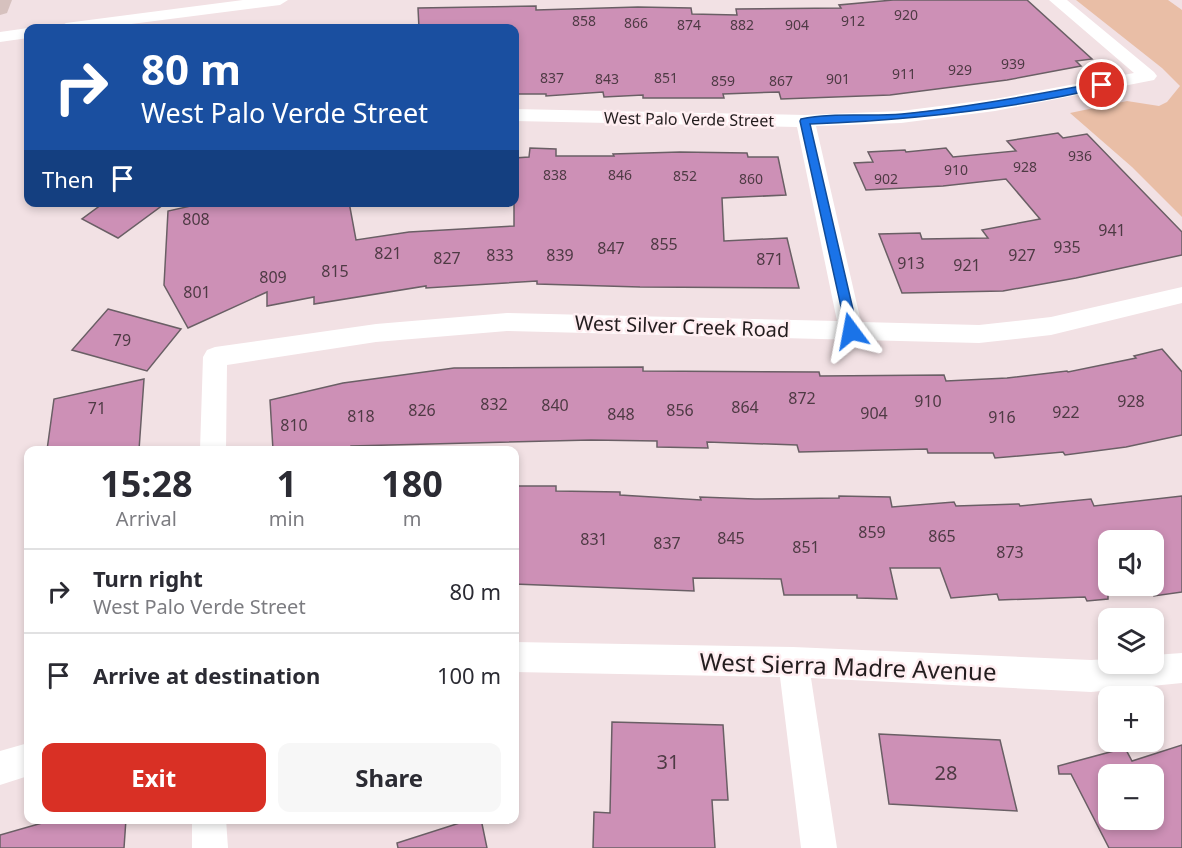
<!DOCTYPE html>
<meta charset="utf-8">
<style>
body{margin:0;font-family:"Noto Sans",sans-serif;background:#f7f7f7;color:#2b2b33;height:100vh;display:flex;flex-direction:column;font-size:22px;white-space:nowrap}
*{box-sizing:border-box;margin:0}
p{font-size:20px;color:#7c7c81}
.icon{flex:none;width:33px;height:33px;fill:none;stroke:currentColor;stroke-width:2;stroke-linecap:round;stroke-linejoin:round}
.map{position:relative;flex:1;overflow:hidden}
.drawer{position:absolute;left:24px;top:446px;width:495px;height:378px;display:flex;flex-direction:column;background:#fff;border-radius:12px;box-shadow:0 3px 9px #0003}
.drawer>*{flex:none}
.banner{position:absolute;left:24px;top:24px;width:495px;height:183px;border-radius:12px;box-shadow:0 3px 9px #0003;background:#1a4fa0;color:#fff;overflow:hidden}
.tools{position:absolute;left:1098px;top:530px;display:grid;gap:12px}
.tools a{display:grid;place-items:center;width:66px;height:66px;border-radius:12px;background:#fff;box-shadow:0 3px 9px #0003;font-size:30px}
.pin{position:absolute;display:grid;place-items:center;width:51px;height:51px;color:#fff;margin:-26px;border:3px solid #fff;border-radius:50%;box-shadow:0 2px 6px #0007}
.me{position:absolute;width:66px;margin:-33px;rotate:347deg;stroke-linejoin:round;filter:drop-shadow(0 0 4px #0008)}
.turn{display:flex;align-items:center;gap:21px;height:126px;padding:0 18px;font-size:27px}
.turn .icon{width:78px;height:78px;stroke-width:2.5}
.turn b{display:block;font-size:42px;line-height:51px}
.then{display:flex;align-items:center;height:57px;padding:0 18px;background:#0003;gap:12px;font-size:22px}
.eta{display:flex;justify-content:space-evenly;align-items:center;height:102px;text-align:center}
.eta b{font-size:36px;font-weight:700;line-height:42px}
.primary-button{display:flex;gap:12px;margin-top:auto;padding:12px 18px}
.primary-button a{flex:1;height:69px;border-radius:12px;background:#d93025;color:#fff;font-size:24px;font-weight:700;line-height:69px;text-align:center}
.primary-button a+a{background:#f7f7f7;color:#2b2b33}
ul{padding:0;list-style:none}
li{display:flex;align-items:center;gap:18px;height:84px;padding:0 18px;border-top:2px solid #e1e1e2}
li div{flex:1}
li b{display:block;font-size:22px}
li em{font-style:normal}
.map>svg:first-child{display:block}
.green{fill:#e9bea6}
.building{fill:#cd90b6;stroke:#6a5f65;stroke-width:1.5;fill-rule:evenodd}
.lines{fill:none;stroke-linecap:round;stroke-linejoin:round}
.minor{fill:#fff;fill-rule:evenodd}
.secondary{fill:#d6c1be;fill-rule:evenodd}
.route{fill:#1a73e8;stroke:#114b97;stroke-width:1.5}
.labels{text-anchor:middle;dominant-baseline:central;stroke-width:5;stroke-linejoin:round;paint-order:stroke}
.far-number-label{font-size:14px;fill:#4e3a44}
.far-street-label{font-size:16px;fill:#231d1e;stroke:#ffeef1}
.number-label{font-size:16px;fill:#4e3a44}
.street-label{font-size:20px;fill:#231d1e;stroke:#ffeef1}
.near-number-label{font-size:20px;fill:#4e3a44}
.near-street-label{font-size:24px;fill:#231d1e;stroke:#ffeef1}
</style>
<div class="map">
<svg width="1182" height="848" viewBox="0 0 1182 848">
<rect width="100%" height="100%" fill="#f2e1e4"/>
<polygon class="green" points="1076,0 1168,0 1182,10 1182,217 1132,167 1070,113 1127,101 1159,106 1167,102 1180,86 1162,68"/>
<g class="building">
<polygon points="893,0 1027,0 1092,59 1076,61 1081,66 1007,80 890,95 781,99 779,92 723,94 724,98 643,98 643,95 604,97 603,92 546,96 546,94 514,94 514,28 419,28 418,8 536,6 536,10 638,7 691,8 692,14 737,15 736,9 841,8 839,5"/>
<polygon points="1058,133 1063,138 1087,134 1182,232 1182,255 1076,278 1003,291 902,293 879,234 920,233 922,239 988,238 982,230 1040,219 1006,179 943,186 866,190 854,163 873,162 868,152 905,150 906,152 946,148 953,157 1016,151 1007,141"/>
<polygon points="530,148 556,149 556,156 614,156 613,154 680,152 747,153 748,157 778,157 786,195 722,198 724,241 787,238 799,288 640,287 537,284 537,281 426,288 426,286 314,304 314,297 267,306 267,292 188,328 164,285 168,211 191,206 191,202 349,202 356,240 409,232 514,226 514,158 529,157"/>
<polygon points="105,202 167,202 118,238 82,219"/>
<polygon points="108,309 181,329 147,371 72,350"/>
<polygon points="1162,349 1182,372 1182,435 1126,447 1065,455 1063,452 995,458 993,453 928,453 927,449 799,452 797,445 707,442 708,448 657,447 657,441 591,440 351,446 351,450 273,450 270,400 343,383 454,368 643,367 643,371 819,372 820,376 944,375 946,381 1007,378 1067,371 1068,372 1136,358 1134,356"/>
<polygon points="144,379 139,450 47,450 54,399"/>
<polygon points="514,486 556,486 556,491 620,492 620,495 701,500 700,497 755,499 839,498 839,496 890,497 892,507 954,502 956,506 1019,504 1020,506 1091,499 1094,506 1182,496 1182,592 1154,596 1154,540 1108,540 1108,599 1087,601 1085,597 999,600 997,594 951,598 940,568 890,568 897,599 857,598 857,595 784,595 781,579 693,578 694,591 514,584"/>
<polygon points="612,722 723,725 728,800 712,800 715,848 593,848 594,812 610,813"/>
<polygon points="879,734 1000,740 1017,811 889,804"/>
<path d="M 1182,745 L 1182,848 L 1109,848 L 1071,774 L 1059,774 L 1058,766 L 1125,748 L 1132,761 ZM 1108,774 L 1154,774 L 1154,819 L 1108,819 Z"/>
<polygon points="56,819 126,819 124,848 0,848 0,835"/>
<polygon points="472,819 481,819 487,848 398,848 397,843"/>
</g>
<g class="lines">
<g class="minor">
<polygon points="243,0 288,0 280,5 100,28 58,28 66,23"/>
<polygon points="1049,0 1067,0 1154,72 1157,76 1154,80 995,111 901,123 816,126 861,322 979,325 1051,317 1182,287 1182,303 1051,335 979,343 507,331 376,342 227,365 226,450 200,450 203,357 207,350 215,347 376,324 507,313 837,321 797,127 514,121 514,109 805,115 901,111 995,99 1134,73"/>
<polygon points="28,28 30,28 28,38 0,42 0,32"/>
<polygon points="514,642 793,647 1091,660 1108,659 1108,663 1154,663 1154,655 1182,653 1182,683 1091,692 811,678 837,848 801,848 780,677 514,672"/>
<polygon points="28,743 28,776 0,785 0,751"/>
<polygon points="192,819 226,819 228,848 192,848"/>
</g>
<polygon class="secondary" points="0,0 12,0 7,13 0,15"/>
</g>
<path class="route" d="M 1102,82 L 1106,85 L 1105,87 C 1008,110 910,120 810,124 L 858,331 L 851,336 L 847,334 L 800,121 L 801,119 C 833,112 869,117 902,114 C 969,107 1035,95 1102,82 Z"/>
<g class="labels">
<g class="far-number-label">
<text x="906" y="14">920</text>
<text x="584" y="20">858</text>
<text x="853" y="20">912</text>
<text x="636" y="22">866</text>
<text x="689" y="24">874</text>
<text x="742" y="24">882</text>
<text x="797" y="24">904</text>
<text x="1013" y="63">939</text>
<text x="960" y="69">929</text>
<text x="904" y="73">911</text>
<text x="552" y="77">837</text>
<text x="666" y="77">851</text>
<text x="607" y="78">843</text>
<text x="838" y="78">901</text>
<text x="723" y="80">859</text>
<text x="781" y="80">867</text>
<text x="1080" y="155">936</text>
<text x="1025" y="166">928</text>
<text x="956" y="169">910</text>
<text x="555" y="174">838</text>
<text x="620" y="174">846</text>
<text x="685" y="175">852</text>
<text x="751" y="178">860</text>
<text x="886" y="178">902</text>
</g>
<g class="far-street-label">
<text transform="translate(689 119) rotate(1)">West Palo Verde Street</text>
</g>
<g class="number-label">
<text x="196" y="219">808</text>
<text x="1112" y="230">941</text>
<text x="664" y="244">855</text>
<text x="1067" y="247">935</text>
<text x="611" y="248">847</text>
<text x="388" y="253">821</text>
<text x="500" y="255">833</text>
<text x="560" y="255">839</text>
<text x="1022" y="255">927</text>
<text x="447" y="258">827</text>
<text x="770" y="259">871</text>
<text x="911" y="263">913</text>
<text x="967" y="265">921</text>
<text x="335" y="271">815</text>
<text x="273" y="277">809</text>
<text x="197" y="292">801</text>
<text x="122" y="340">79</text>
<text x="802" y="398">872</text>
<text x="928" y="401">910</text>
<text x="1131" y="401">928</text>
<text x="494" y="404">832</text>
<text x="555" y="405">840</text>
<text x="745" y="407">864</text>
<text x="97" y="408">71</text>
<text x="422" y="410">826</text>
<text x="680" y="410">856</text>
<text x="1066" y="412">922</text>
<text x="874" y="413">904</text>
<text x="621" y="414">848</text>
<text x="361" y="416">818</text>
<text x="1002" y="417">916</text>
<text x="294" y="425">810</text>
<text x="872" y="532">859</text>
<text x="942" y="536">865</text>
<text x="731" y="538">845</text>
<text x="594" y="539">831</text>
<text x="667" y="543">837</text>
<text x="806" y="547">851</text>
<text x="1010" y="552">873</text>
</g>
<g class="street-label">
<text transform="translate(682 326) rotate(2)">West Silver Creek Road</text>
</g>
<g class="near-number-label">
<text x="668" y="761">31</text>
<text x="946" y="772">28</text>
</g>
<g class="near-street-label">
<text transform="translate(848 666) rotate(2)">West Sierra Madre Avenue</text>
</g>
</g>
</svg>
<div class="tools">
<a><svg class="icon" aria-label="sound" viewBox="0 0 24 24"><path d="M4 9h4l5-4v14l-5-4H4zM17 9q2 3 0 6"/></svg></a>
<a><svg class="icon" aria-label="layers" viewBox="0 0 24 24"><path d="M12 4l9 5-9 5-9-5zM3 14l9 5 9-5"/></svg></a>
<a>+</a>
<a>−</a>
</div>
<div class="pin" style="left:1102px;top:85px;background:#d93025"><svg class="icon" aria-label="arrive" viewBox="0 0 24 24"><path d="M6 21V4h12l-3 4 3 4H6"/></svg></div>
<svg class="me" style="left:851px;top:331px" viewBox="-20 -20 40 40"><path d="M0-17L14 15 0 8-14 15z" fill="#1a73e8" stroke="#fff" stroke-width="4"/></svg>
<div class="banner">
<div class="turn"><svg class="icon" aria-label="right" viewBox="0 0 24 24"><path d="M7 20v-9h11M14 6l5 5-5 5"/></svg><div><b>80 m</b>West Palo Verde Street</div></div>
<div class="then">Then<svg class="icon" aria-label="arrive" viewBox="0 0 24 24"><path d="M6 21V4h12l-3 4 3 4H6"/></svg></div>
</div>
<section class="drawer">
<div class="eta">
<div><b>15:28</b><p>Arrival</p></div>
<div><b>1</b><p>min</p></div>
<div><b>180</b><p>m</p></div>
</div>
<ul>
<li><svg class="icon" aria-label="right" viewBox="0 0 24 24"><path d="M7 20v-9h11M14 6l5 5-5 5"/></svg><div><b>Turn right</b><p>West Palo Verde Street</p></div><em>80 m</em></li>
<li><svg class="icon" aria-label="arrive" viewBox="0 0 24 24"><path d="M6 21V4h12l-3 4 3 4H6"/></svg><div><b>Arrive at destination</b></div><em>100 m</em></li>
</ul>
<div class="primary-button"><a>Exit</a><a>Share</a></div>
</section>
</div>
